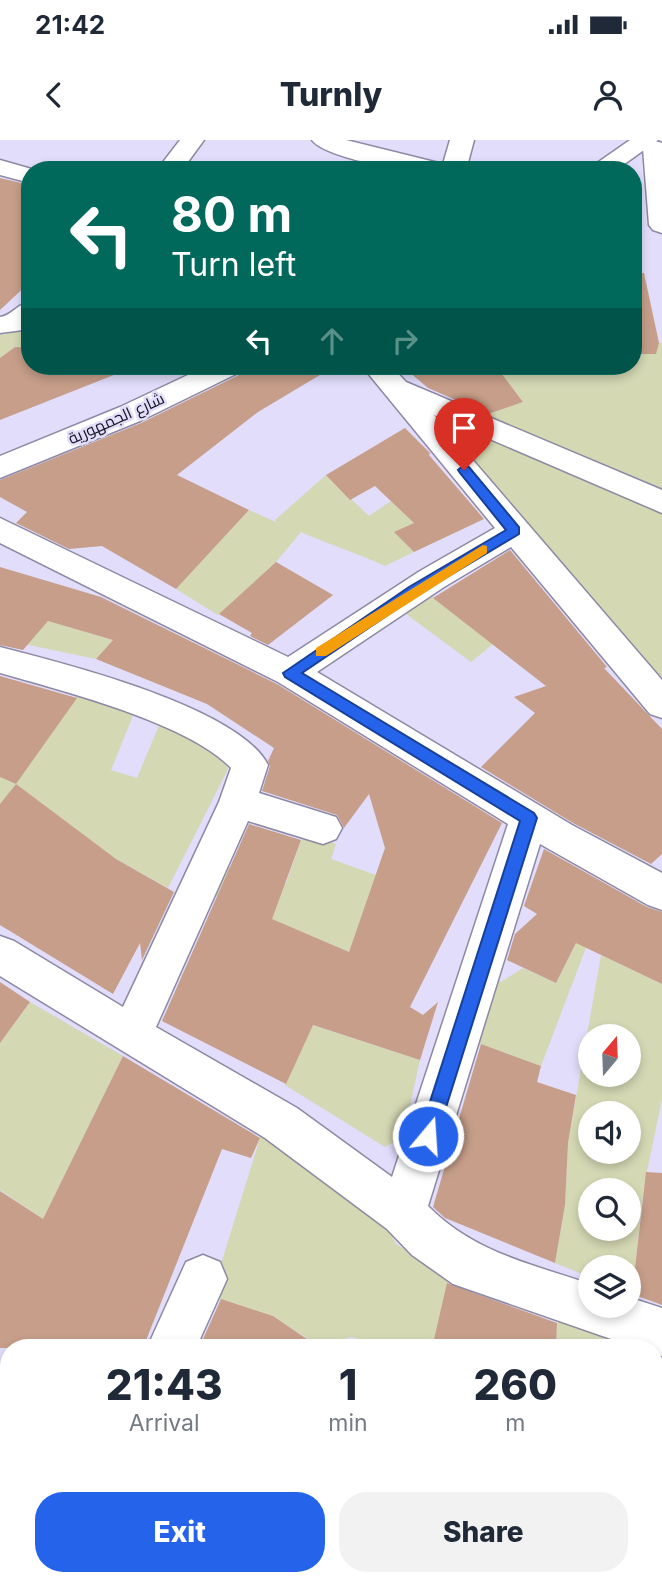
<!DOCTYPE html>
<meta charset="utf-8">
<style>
body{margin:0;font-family:Inter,Cairo,sans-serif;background:#f2f2f3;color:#1f2937;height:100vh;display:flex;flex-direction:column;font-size:26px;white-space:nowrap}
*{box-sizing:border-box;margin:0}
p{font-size:23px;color:#747a83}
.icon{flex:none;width:38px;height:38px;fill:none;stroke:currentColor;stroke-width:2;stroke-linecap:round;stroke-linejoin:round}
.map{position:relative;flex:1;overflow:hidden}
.details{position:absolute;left:0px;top:1199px;width:663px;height:247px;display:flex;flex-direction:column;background:#fff;border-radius:28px 28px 0 0;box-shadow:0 4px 10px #0003}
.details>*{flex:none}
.top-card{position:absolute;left:21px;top:21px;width:621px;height:214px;border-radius:28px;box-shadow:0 4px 10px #0003;background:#00695c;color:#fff;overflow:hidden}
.needle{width:46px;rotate:19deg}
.buttons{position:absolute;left:578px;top:884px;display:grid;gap:14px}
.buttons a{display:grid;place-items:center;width:63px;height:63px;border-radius:50%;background:#fff;box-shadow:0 4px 10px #0003;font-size:35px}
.pin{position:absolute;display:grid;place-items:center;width:60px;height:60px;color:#fff;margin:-72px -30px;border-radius:50% 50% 50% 0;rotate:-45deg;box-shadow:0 0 7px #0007}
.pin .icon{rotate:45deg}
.me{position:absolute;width:77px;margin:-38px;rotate:18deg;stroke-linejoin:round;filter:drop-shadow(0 0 5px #0008)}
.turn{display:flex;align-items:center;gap:24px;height:147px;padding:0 35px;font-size:32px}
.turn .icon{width:91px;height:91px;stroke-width:2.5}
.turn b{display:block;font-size:49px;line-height:60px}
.lanes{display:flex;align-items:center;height:66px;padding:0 35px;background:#0003;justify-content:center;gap:35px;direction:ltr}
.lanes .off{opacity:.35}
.eta{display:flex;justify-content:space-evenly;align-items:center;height:119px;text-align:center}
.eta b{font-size:42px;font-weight:800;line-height:49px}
.cta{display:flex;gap:14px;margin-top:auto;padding:14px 35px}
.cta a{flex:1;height:80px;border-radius:28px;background:#2563eb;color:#fff;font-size:28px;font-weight:800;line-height:80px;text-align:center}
.cta a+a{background:#f2f2f3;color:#1f2937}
.status{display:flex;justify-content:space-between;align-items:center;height:49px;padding:0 35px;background:#fff;direction:ltr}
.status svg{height:19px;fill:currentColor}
header{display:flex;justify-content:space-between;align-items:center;height:91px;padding:0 35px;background:#fff;font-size:32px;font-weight:800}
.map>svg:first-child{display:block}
.green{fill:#d4d8b3;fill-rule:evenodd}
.building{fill:#c69e89}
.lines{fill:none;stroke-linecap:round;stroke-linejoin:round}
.minor-casing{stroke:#8d89a4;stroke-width:3}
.major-casing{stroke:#8d89a4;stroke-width:3}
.minor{fill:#fff;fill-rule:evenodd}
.major{fill:#fff;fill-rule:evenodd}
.route{fill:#2563eb;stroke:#184099;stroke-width:2}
.slow{fill:#f59e0b}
.labels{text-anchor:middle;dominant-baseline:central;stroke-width:5;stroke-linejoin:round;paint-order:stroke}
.far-street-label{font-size:16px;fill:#12101a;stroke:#e1ddfb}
</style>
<div class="status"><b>21:42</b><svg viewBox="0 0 49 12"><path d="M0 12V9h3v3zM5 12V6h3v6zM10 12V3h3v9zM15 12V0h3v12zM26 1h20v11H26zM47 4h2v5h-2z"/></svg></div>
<header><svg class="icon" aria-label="back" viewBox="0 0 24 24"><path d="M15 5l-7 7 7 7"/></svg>Turnly<svg class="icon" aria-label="person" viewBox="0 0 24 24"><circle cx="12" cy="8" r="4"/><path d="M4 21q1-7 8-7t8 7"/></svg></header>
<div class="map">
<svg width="662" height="1445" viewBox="0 0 662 1445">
<rect width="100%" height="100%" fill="#e1ddfb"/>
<g class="green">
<polygon points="30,173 30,208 15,207 0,218 0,194 5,195"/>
<polygon points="659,203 662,203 662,351 482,276 523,262 500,231 530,226 634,226 634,214 655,214"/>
<polygon points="459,278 662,370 662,542 442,284"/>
<path d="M 326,335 L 369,376 L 391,361 L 414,383 L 395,392 L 414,412 L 385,426 C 357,413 330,405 301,392 L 276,422 L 218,475 L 176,449 L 249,370 L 278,383 L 275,380 Z"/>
<polygon points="428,454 493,504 471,522 402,471"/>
<polygon points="48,481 113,500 96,519 0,499 0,486 36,494"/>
<polygon points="83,548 134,573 111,630 137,638 163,576 222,615 228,629 168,748 100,710 16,644 0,664 0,637 16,644 37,606"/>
<polygon points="304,692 336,704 331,719 376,735 349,812 205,751 221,725 286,743"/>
<polygon points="589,778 595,784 541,926 472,901 486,835 501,842 523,828 556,843"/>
<path d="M 601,815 L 662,844 L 662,959 L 644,1046 L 632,1154 L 628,1152 L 628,1127 L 590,1127 L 590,1137 L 555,1123 L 565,1065 L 568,1003 ZM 590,896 L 628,896 L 628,934 L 590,934 ZM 590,973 L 628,973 L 628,1012 L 590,1012 ZM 590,1050 L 628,1050 L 628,1088 L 590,1088 Z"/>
<polygon points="30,862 123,916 43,1079 0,1050 0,903"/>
<polygon points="312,885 420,920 403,997 385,1007 285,945"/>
<polygon points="261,995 380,1072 396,1104 450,1135 432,1207 389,1207 352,1197 317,1205 273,1176 211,1156"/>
<polygon points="558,1173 642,1207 556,1208"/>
</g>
<g class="building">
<polygon points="0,38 30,45 30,142 0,170"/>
<polygon points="644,133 659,203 656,214 634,214 634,134"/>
<polygon points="15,207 30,208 30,226 134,227 0,280 0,218"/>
<polygon points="247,226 335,226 258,272 177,335 249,370 176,449 102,406 69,409 16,383 27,372 0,357 0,340 141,283 241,234"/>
<polygon points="402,226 496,226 523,262 488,274 428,248"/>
<polygon points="405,288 430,313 429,315 484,379 414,412 394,392 414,383 375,346 350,360 326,335"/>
<polygon points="510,410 607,527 604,528 662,589 662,714 651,724 573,683 481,627 535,573 514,557 546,546 433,458"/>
<polygon points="276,422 333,455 268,505 250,496 252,493 219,474"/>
<polygon points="0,427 101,457 277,544 502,683 410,867 423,875 438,862 420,920 313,885 286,944 162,881 249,684 301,700 272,779 349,812 385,708 369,654 344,688 337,675 262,651 270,626 268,621 274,608 207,564 96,519 113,500 48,481 23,510 0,505"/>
<polygon points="0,536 77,558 16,644 0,637"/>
<polygon points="16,644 116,719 174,752 142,820 140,803 113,854 0,785 0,664"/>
<polygon points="544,709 647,767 662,772 662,844 576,803 556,843 507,820 515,794 537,774 524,766"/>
<polygon points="0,842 30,862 0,903"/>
<polygon points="481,904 541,926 537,942 576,955 568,1003 565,1065 555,1123 445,1078 433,1067"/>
<polygon points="123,916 260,998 251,1018 222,1009 143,1208 0,1208 0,1051 43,1079"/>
<polygon points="646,1032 662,1033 662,1165 632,1154"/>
<polygon points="447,1143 557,1183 556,1208 432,1208"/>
<polygon points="221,1159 273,1176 320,1208 199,1208"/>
</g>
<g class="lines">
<g class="minor-casing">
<g id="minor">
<polygon points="180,0 204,0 182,30 157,30"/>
<path d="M 312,0 L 346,0 L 443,24 L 450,0 L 474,0 L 466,30 C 446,30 425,32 405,30 C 387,28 322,15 312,0 Z"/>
<polygon points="655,1 662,3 662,93 653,90 649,85 643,8 647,3"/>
<polygon points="0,20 35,30 30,30 30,43 0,35"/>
<path d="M 30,161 L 30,184 L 23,190 L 0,193 L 0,177 C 11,176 18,164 30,161 Z"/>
<path d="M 362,226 L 391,226 L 406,242 L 662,350 L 662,373 L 434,275 L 662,540 L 662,578 L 650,574 L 511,407 L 444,447 L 317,532 L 572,685 L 662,733 L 662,770 L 648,765 L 540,704 L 428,1066 C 473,1112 531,1124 590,1144 L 590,1166 L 628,1166 L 628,1157 L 662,1168 L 662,1216 L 654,1214 L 654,1208 L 637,1208 L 453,1144 L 412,1115 L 387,1089 L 265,998 L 0,836 L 0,796 L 14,801 L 123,867 L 219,662 L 231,628 C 189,583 60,550 0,533 L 0,507 C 63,523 239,567 268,625 L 259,653 L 336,677 L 342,688 L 336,699 L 323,704 L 248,681 L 156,887 L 297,968 L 392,1037 L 508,684 L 278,542 L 0,403 L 0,378 L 288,517 L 420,431 L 495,388 Z"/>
<polygon points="203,1115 220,1122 227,1139 196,1208 147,1208 186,1122"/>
<polygon points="0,1319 9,1321 9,1373 0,1371"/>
<polygon points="161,1437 215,1437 213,1445 159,1445"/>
<polygon points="289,1437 368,1437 372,1445 293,1445"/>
</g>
</g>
<g class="major-casing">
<g id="major">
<polygon points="630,0 658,0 616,30 587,30"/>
<polygon points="207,226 244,226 240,232 140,281 0,338 0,316 120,267"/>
</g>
</g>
<use href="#minor" class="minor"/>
<use href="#major" class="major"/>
</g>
<polygon class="route" points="464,325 469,327 519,387 519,394 419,454 302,533 534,673 537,678 437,996 434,1003 428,1005 421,1003 419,996 520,681 285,537 283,533 409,447 506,390 460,333 458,330"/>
<polygon class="slow" points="483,405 487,406 487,413 326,516 316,516 316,508"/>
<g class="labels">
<g class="far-street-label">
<text transform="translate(116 278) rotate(-24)">شارع الجمهورية</text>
</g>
</g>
</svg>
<div class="buttons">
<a><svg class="needle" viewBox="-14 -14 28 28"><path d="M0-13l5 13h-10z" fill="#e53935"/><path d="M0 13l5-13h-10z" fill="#747a83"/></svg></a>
<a><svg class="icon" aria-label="sound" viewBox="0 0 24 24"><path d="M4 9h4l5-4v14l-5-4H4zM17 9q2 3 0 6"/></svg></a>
<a><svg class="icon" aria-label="search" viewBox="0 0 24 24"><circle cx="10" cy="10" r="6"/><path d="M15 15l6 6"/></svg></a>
<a><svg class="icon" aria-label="layers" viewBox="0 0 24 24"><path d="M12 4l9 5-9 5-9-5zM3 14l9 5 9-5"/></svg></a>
</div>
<div class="pin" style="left:464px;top:330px;background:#d93025"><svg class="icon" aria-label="arrive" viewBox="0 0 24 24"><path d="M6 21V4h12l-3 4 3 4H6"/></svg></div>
<svg class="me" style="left:428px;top:996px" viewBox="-20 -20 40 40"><circle r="17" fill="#2563eb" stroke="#fff" stroke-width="3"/><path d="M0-11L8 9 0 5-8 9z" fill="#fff"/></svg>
<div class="top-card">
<div class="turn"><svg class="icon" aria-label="left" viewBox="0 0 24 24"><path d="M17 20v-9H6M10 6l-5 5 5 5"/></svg><div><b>80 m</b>Turn left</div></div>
<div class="lanes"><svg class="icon" aria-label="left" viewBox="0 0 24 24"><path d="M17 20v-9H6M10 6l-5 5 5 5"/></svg><svg class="icon off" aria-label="ahead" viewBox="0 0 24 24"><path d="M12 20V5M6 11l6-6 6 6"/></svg><svg class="icon off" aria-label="right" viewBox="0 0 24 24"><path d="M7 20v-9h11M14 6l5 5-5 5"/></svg></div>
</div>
<section class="details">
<div class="eta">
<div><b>21:43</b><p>Arrival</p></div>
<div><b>1</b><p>min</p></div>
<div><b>260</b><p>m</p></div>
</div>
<div class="cta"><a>Exit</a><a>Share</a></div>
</section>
</div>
